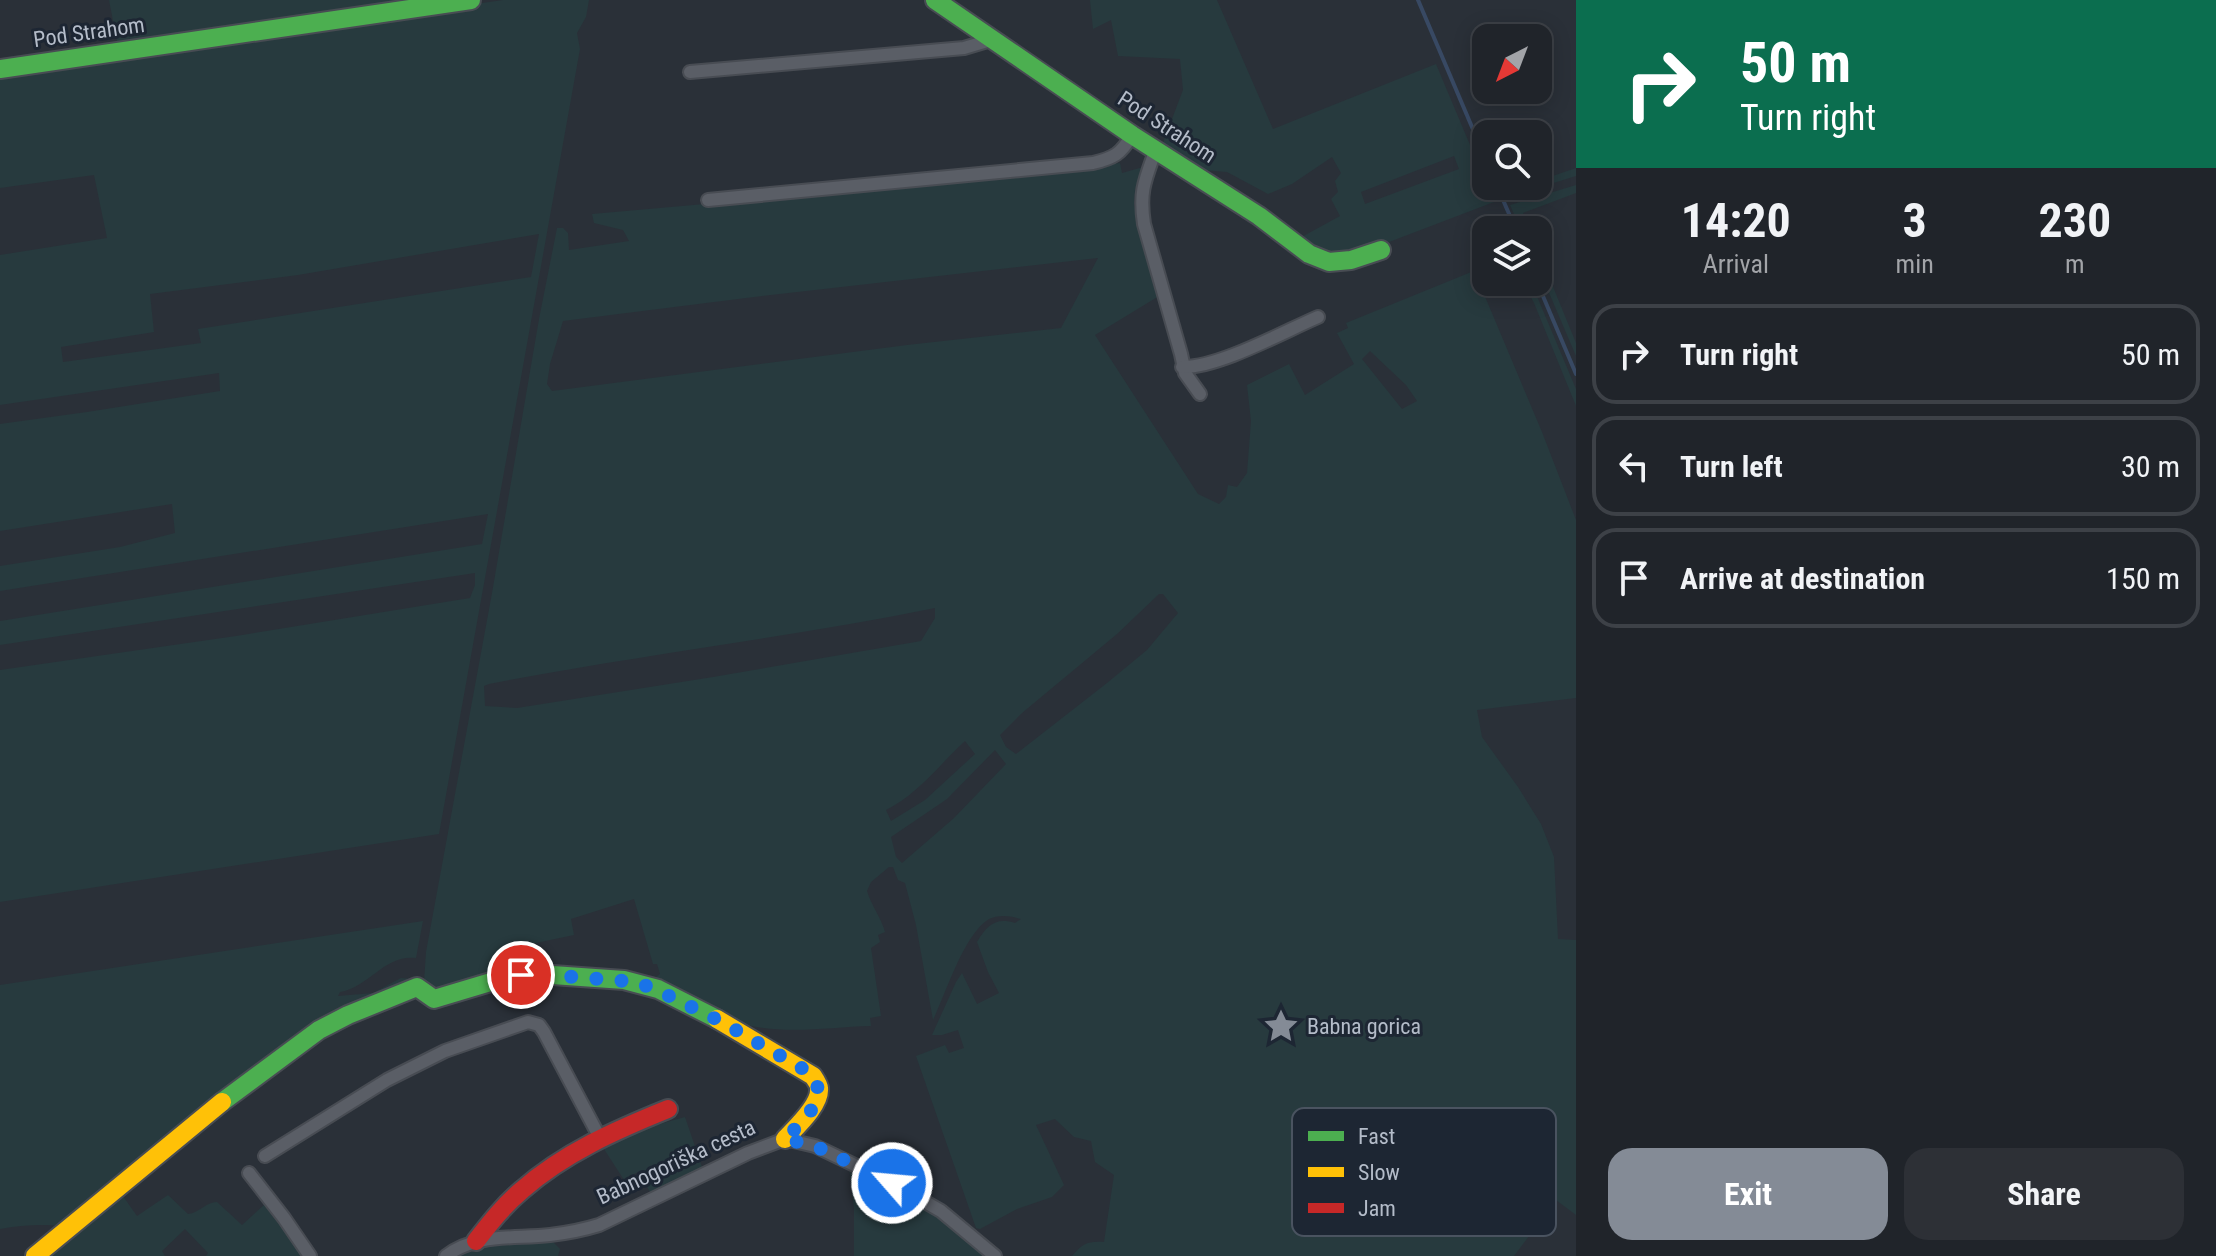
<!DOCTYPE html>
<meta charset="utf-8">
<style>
body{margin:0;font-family:"Roboto Condensed",sans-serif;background:#2d3036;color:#f1f3f6;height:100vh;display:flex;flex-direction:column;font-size:30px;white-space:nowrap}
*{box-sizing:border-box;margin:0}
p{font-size:26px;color:#a2a4a8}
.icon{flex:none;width:44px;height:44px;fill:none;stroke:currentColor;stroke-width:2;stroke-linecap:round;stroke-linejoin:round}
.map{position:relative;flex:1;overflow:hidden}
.details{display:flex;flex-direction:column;background:#20242a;width:640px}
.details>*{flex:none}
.banner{background:#0b6e4f;color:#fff;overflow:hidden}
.needle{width:52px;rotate:222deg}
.fabs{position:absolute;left:1472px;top:24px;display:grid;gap:16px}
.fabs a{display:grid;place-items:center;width:80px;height:80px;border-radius:16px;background:#20242a;box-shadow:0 4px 20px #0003,0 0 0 2px #3d4147;font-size:40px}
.pin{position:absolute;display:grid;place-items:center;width:68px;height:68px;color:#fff;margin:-34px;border:4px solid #fff;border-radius:50%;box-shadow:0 2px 8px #0007}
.me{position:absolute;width:88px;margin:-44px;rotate:297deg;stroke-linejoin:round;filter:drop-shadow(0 0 6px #0008)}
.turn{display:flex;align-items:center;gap:28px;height:168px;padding:0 32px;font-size:36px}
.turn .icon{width:104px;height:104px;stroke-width:2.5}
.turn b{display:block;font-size:56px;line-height:68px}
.eta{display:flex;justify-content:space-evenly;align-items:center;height:136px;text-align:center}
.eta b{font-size:48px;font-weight:700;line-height:56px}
.action{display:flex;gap:16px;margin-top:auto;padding:16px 32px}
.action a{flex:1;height:92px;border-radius:24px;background:#848b96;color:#fff;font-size:32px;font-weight:700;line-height:92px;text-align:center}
.action a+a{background:#2d3036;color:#f1f3f6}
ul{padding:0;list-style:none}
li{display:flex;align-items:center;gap:24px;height:100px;margin:0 16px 12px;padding:0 16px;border:4px solid #3d4147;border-radius:24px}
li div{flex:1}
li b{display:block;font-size:30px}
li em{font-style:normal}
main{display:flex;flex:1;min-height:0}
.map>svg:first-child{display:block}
.green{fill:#273a3e;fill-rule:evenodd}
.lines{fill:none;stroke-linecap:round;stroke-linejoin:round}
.stream{stroke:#384963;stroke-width:4}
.street-casing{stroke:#484c53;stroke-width:16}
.fast-casing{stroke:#484c53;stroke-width:22}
.slow-casing{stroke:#484c53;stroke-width:22}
.jam-casing{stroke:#484c53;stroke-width:22}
.street{stroke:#5a5e66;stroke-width:12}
.fast{stroke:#4caf50;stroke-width:18}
.slow{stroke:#ffc107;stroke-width:18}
.jam{stroke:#c62828;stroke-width:18}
.route{stroke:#1a73e8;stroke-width:14;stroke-dasharray:0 25.2}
.labels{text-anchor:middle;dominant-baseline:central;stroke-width:6;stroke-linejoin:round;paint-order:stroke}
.street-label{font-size:22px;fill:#b4bcc9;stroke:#1d2633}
.poi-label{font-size:22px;fill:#b4bcc9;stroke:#1d2633;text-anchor:start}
.key{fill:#1d2633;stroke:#4a5360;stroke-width:2}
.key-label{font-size:22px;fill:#b4bcc9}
</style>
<main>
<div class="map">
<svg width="1576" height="1256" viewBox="0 0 1576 1256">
<rect width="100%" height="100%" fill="#2a3038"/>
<g class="green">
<polygon points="109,0 431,0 118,47"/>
<path d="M 503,0 L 589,0 L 586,17 L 577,33 L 580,49 L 439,834 L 0,902 L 0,670 L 236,636 L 470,598 L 475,585 L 475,573 L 0,645 L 0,621 L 482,544 L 488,514 L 0,591 L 0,566 L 120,547 L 175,533 L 172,504 L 0,531 L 0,424 L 87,412 L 220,391 L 219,373 L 0,405 L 0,255 L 107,238 L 94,175 L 0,188 L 0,73 ZM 539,234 L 531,277 L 198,329 L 201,343 L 63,362 L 61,347 L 154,332 L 150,294 L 298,275 Z"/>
<path d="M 1090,0 L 1217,0 L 1273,129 L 1436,64 L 1494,202 L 1376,247 L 1328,258 L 1298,239 L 1340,216 L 1331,199 L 1338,192 L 1335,181 L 1341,173 L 1332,157 L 1292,184 L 1268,194 L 1227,172 L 1191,169 L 1161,148 L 1183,90 L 1180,59 L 1118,56 L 1111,20 L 1093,29 ZM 1454,156 L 1459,169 L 1365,204 L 1361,192 Z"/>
<path d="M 1120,163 L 1122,173 L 1143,167 L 1135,190 L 1134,204 L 1159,296 L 1095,335 L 1198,494 L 1219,504 L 1226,497 L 1228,485 L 1237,487 L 1247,473 L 1251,421 L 1247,385 L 1289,364 L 1305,395 L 1354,364 L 1337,333 L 1348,328 L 1346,323 L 1486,266 L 1486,282 L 1489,282 L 1481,287 L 1542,432 L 1576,520 L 1576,698 L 1477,710 L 1482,737 L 1518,787 L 1541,824 L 1554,857 L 1558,939 L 1576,940 L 1576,1215 L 1556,1200 L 1514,1256 L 1072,1256 C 1083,1243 1088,1241 1104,1242 L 1114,1175 L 1095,1162 L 1091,1141 L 1074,1137 L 1055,1119 L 1036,1125 L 1064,1185 L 1052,1197 L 1017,1209 L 980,1229 L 976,1228 L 916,1056 L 945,1045 L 949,1053 L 964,1048 L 958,1030 L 942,1035 L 932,1035 L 956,982 L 962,973 L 977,1004 L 999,993 L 988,972 L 977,942 C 987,925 996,917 1015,923 L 1021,919 C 1011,916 999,914 989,919 C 964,934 946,993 933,1020 L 916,925 L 905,883 L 898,880 L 893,867 L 889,867 L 871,882 L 867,891 C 871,905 881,917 885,932 L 878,935 L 880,942 L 871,948 L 881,1016 L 870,1018 L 871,1026 C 832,1027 790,1034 752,1026 C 719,1019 689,1001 659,987 L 656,977 L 660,974 L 657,964 L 653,964 L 634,899 L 571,919 L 574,935 L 512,948 L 515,972 L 441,993 L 424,982 L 426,952 L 492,593 L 539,319 L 557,228 L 563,228 L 568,233 L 569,250 L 629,241 L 623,230 L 594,223 L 592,214 L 1053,173 ZM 1098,258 L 1061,328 L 907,345 L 552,391 L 547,384 L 550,364 L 563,321 L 754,297 ZM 1370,351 L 1406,385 L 1417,401 L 1402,409 L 1362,359 ZM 1159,594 L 1163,594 L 1178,613 L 1147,650 L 1107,683 L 1016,754 L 1006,747 L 1000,735 L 1022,713 L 1117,634 ZM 935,608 L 935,618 L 921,641 L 713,677 L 517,708 L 485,706 L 484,686 L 489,684 C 637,655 787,638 935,608 ZM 965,741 L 975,754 L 925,800 L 891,821 L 886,810 C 917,795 940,764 965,741 ZM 995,750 L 1006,764 L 954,818 L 902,863 L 896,857 L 891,837 L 947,799 Z"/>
<polygon points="1576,168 1576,176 1509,197 1506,191 1522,186 1538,186 1538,181"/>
<polygon points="1576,185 1576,193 1523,213 1530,230 1521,230 1510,205"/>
<polygon points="1538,250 1576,343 1576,356 1538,267"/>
<polygon points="1523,282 1531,282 1576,389 1576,406 1534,303"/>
<path d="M 423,921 L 416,958 C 385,954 369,987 340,992 L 338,996 L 373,993 L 401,978 L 412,979 L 407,986 L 326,1020 L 63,1226 C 42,1224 21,1225 0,1229 L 0,985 Z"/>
<path d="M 685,1117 L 703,1170 L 652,1195 L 638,1172 L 624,1180 L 604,1149 C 630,1132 655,1125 685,1117 Z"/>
<polygon points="849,1167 917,1204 946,1223 988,1256 854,1256 854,1209"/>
<path d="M 120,1192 L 137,1216 L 168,1195 L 188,1214 C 199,1213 206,1202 217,1202 L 242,1225 L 264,1205 L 304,1256 L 206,1256 L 208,1253 L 185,1229 L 162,1251 L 165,1256 L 38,1256 Z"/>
<polygon points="551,1240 560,1249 558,1256 457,1256 481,1245"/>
</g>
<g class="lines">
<g class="stream">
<polyline points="1418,0 1486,160"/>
<polyline points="1497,186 1516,230"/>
<polyline points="1537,282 1576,374"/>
</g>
<g class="street-casing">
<g id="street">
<polyline points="690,72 964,48 994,39"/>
<path d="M 1156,149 C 1145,180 1139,191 1144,224 L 1181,354 L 1185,373 L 1200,394"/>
<path d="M 708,200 L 1093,163 C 1114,158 1121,154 1132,135"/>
<path d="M 1182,367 C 1218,368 1283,332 1318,317"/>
<polyline points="265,1156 387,1080 445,1051 528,1022 539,1025 544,1032 600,1138"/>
<polyline points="249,1173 284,1218 310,1256"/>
<path d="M 446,1256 C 476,1233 514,1239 550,1235 C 567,1233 583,1230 599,1225 L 748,1153 L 785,1139 L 815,1146 L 892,1183 L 941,1211 L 995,1256"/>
</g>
</g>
<g class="fast-casing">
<g id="fast">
<polyline points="935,0 1132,135 1259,216 1309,254 1329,262 1351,260 1381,250"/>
<polyline points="0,69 471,0"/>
<polyline points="222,1102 319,1030 348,1015 417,987 434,999 504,978 521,975 538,974 624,980 658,989 717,1019"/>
</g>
</g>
<g class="slow-casing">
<g id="slow">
<path d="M 717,1019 L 813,1076 C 815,1079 819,1085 819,1088 C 821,1105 795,1128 785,1139"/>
<polyline points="35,1256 222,1102"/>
</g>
</g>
<g class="jam-casing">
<path id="jam" d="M 476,1241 C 490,1223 504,1205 522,1190 C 564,1153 616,1130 668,1109"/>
</g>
<use href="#street" class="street"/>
<use href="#fast" class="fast"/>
<use href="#slow" class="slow"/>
<use href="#jam" class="jam"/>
</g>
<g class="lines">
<path class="route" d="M 521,975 L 538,974 L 637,982 L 663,993 L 720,1021 L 805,1070 C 836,1094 804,1119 785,1139 L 815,1146 L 892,1183"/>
</g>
<defs>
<g id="sight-bare" transform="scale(2.76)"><path d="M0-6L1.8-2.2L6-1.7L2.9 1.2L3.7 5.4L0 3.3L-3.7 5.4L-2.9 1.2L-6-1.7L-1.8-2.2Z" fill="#848b96" stroke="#1d2633" stroke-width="2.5" paint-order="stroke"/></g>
</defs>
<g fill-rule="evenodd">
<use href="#sight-bare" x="1281" y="1026"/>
</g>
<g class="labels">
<g class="street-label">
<text transform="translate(89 32) rotate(-8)">Pod Strahom</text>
<text transform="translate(1167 127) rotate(33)">Pod Strahom</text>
<text transform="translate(676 1162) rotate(-25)">Babnogoriška cesta</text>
</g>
<g class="poi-label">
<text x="1307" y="1026">Babna gorica</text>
</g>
</g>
<rect x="1292" y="1108" width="264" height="128" rx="12" class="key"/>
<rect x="1308" y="1131" width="36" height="10" fill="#4caf50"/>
<rect x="1308" y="1167" width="36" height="10" fill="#ffc107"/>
<rect x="1308" y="1203" width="36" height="10" fill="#c62828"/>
<g class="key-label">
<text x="1358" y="1144">Fast</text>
<text x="1358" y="1180">Slow</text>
<text x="1358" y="1216">Jam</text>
</g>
</svg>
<div class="fabs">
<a><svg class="needle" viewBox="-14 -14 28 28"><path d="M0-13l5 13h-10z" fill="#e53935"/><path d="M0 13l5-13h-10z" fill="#a2a4a8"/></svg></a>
<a><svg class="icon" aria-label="search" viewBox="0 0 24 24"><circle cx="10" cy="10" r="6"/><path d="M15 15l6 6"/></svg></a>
<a><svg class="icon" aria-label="layers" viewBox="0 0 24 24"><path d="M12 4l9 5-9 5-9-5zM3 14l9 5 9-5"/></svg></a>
</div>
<div class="pin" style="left:521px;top:975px;background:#d93025"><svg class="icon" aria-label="arrive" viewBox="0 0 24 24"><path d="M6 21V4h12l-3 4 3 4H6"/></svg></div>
<svg class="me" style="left:892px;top:1183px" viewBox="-20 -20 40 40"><circle r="17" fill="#1a73e8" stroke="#fff" stroke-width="3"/><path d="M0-11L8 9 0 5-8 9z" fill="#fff"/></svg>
</div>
<section class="details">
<div class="banner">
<div class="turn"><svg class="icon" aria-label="right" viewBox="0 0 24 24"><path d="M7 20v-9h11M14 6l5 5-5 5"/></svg><div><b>50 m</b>Turn right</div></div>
</div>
<div class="eta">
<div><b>14:20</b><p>Arrival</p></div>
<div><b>3</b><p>min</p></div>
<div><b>230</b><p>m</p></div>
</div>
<ul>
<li><svg class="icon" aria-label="right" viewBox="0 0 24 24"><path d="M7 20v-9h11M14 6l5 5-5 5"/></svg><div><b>Turn right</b></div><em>50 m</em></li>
<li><svg class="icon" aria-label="left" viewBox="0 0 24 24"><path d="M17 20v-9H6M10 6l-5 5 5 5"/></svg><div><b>Turn left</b></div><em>30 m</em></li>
<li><svg class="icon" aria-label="arrive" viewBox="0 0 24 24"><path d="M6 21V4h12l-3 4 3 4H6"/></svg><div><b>Arrive at destination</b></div><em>150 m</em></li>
</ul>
<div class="action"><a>Exit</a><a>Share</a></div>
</section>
</main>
